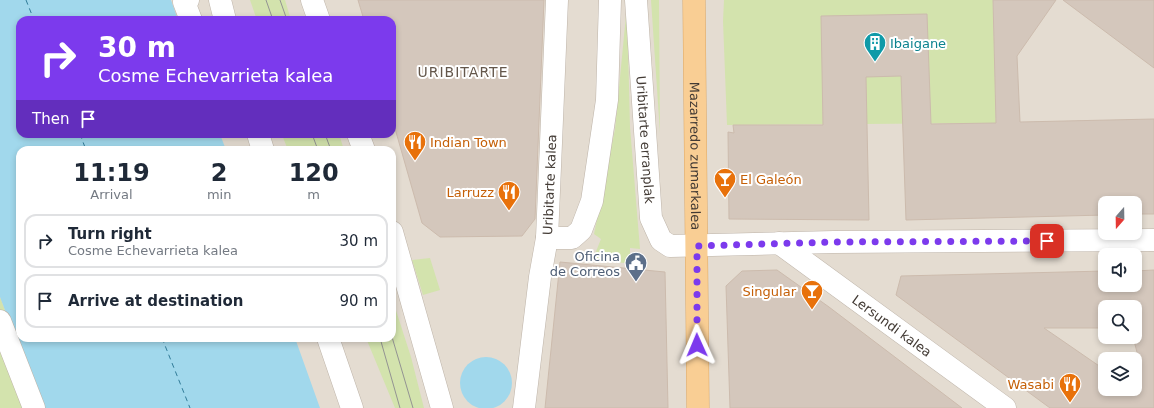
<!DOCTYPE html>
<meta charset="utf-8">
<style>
body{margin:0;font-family:"DejaVu Sans",sans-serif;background:#f2f2f3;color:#1f2937;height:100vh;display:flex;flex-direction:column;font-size:15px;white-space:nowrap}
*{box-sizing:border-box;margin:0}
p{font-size:13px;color:#747a83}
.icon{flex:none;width:22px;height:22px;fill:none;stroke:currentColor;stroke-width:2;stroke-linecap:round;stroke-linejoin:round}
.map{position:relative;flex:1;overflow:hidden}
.sheet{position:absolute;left:16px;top:146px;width:380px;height:196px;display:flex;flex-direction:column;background:#fff;border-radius:12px;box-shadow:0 2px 6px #0003}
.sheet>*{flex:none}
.banner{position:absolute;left:16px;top:16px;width:380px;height:122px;border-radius:12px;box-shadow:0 2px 6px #0003;background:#7c3aed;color:#fff;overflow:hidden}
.needle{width:26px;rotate:200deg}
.controls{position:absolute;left:1098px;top:196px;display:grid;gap:8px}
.controls a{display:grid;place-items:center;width:44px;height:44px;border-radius:8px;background:#fff;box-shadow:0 2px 6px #0003;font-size:20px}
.pin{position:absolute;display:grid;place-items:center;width:34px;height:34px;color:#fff;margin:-17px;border-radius:8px;box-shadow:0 2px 6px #0006}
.me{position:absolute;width:44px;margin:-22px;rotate:359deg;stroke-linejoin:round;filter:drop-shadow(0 0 3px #0008)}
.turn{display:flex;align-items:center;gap:14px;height:84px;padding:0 16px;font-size:18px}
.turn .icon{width:52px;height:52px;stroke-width:2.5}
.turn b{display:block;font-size:28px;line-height:34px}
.then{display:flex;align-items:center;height:38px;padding:0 16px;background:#0003;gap:8px;font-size:15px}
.eta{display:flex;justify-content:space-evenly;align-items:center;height:68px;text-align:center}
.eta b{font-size:24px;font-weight:700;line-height:28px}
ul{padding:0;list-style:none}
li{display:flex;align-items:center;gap:12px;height:54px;margin:0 8px 6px;padding:0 8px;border:2px solid #e0e1e3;border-radius:12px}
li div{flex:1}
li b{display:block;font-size:15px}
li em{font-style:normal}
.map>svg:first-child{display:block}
.residential{fill:#e4dcd1;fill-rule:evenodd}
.green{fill:#d3e3ad}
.water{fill:#a1d8ec}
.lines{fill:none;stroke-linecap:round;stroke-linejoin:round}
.ferry{stroke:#307b98;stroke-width:1;stroke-dasharray:5 4;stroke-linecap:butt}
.building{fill:#d4c7bc;stroke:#ccbbad;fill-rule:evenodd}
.minor-casing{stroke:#beb4a9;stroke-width:23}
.major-casing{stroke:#dda865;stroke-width:23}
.minor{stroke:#fff;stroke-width:22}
.major{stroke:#f9ce94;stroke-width:22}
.tram{stroke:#939393;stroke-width:1}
.route{stroke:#7c3aed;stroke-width:7;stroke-dasharray:0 12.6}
.labels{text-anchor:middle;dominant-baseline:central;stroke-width:4;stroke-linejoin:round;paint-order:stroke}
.culture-label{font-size:13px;fill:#0d838f;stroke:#fff;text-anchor:start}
.street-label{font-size:13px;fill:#423a34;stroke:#fff}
.food-label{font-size:13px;fill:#c56008;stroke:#fff;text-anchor:end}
.service-label{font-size:13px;fill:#4e5e75;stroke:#fff;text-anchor:end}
.neighbourhood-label{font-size:14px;letter-spacing:1px;fill:#64574b;stroke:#fff}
</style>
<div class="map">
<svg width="1154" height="408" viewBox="0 0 1154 408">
<rect width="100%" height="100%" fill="#f0eae3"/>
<path class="residential" d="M 0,0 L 1154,0 L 1154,408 L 0,408 ZM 20,20 L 392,20 L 392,134 L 20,134 ZM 20,150 L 392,150 L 392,338 L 20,338 ZM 1105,203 L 1135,203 L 1135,233 L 1105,233 ZM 1105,255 L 1135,255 L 1135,285 L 1105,285 ZM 1105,307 L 1135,307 L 1135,337 L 1105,337 ZM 1105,359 L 1135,359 L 1135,389 L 1105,389 Z"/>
<g class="green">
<polygon points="250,0 285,0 291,20 257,20"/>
<polygon points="651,0 659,0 660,133"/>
<polygon points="724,0 993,0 996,123 727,125 723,21"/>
<polygon points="627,5 630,127 640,249 630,248 630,257 632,264 593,259 601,239 594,234 615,129"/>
<polygon points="284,134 339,134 344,150 288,150 282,135"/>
<polygon points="430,258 440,290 423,295 412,260"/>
<polygon points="0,297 42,408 0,408"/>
<polygon points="392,298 411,357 424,408 395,408 366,338 392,338"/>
</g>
<g class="water">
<polygon points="0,0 171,0 178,20 20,20 20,134 220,134 226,150 20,150 20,338 295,338 320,408 42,408 0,297"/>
<circle cx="486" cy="383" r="26"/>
</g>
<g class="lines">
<g class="ferry">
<polyline points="26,0 34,20"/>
<polyline points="80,134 86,150"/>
<polyline points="162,338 190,408"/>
</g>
</g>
<g class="building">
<polygon points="358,0 544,0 535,219 522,236 440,237 422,223 392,118 392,20 364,20"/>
<polygon points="993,0 1056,0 1017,56 1020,122 1154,119 1154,214 1135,214 1135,203 1105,203 1105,215 906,220 901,76 866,77 869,220 729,219 728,132 734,133 733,125 823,125 821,16 927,14 931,124 996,123"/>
<polygon points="1063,0 1154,0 1154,68"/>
<polygon points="560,262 665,272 668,408 545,408"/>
<polygon points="777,270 829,307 962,408 730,408 726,286 742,271"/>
<path d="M 1154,270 L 1154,408 L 1050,408 L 896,295 L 901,276 L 1105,271 L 1105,285 L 1135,285 L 1135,271 ZM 1105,307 L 1135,307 L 1135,337 L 1133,337 L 1138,356 L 1135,361 L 1135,390 L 1105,389 L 1105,370 L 1044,328 L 1105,328 Z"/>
</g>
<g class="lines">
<g class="minor-casing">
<g id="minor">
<polyline points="188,0 184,2 191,20"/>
<polyline points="220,0 225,20"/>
<polyline points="312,0 319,20"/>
<path id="s1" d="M 636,0 L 651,218 L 661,240 L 670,246 L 834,242 L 1154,240"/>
<polyline points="258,134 263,150"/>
<polyline points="358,134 364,150"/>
<polyline points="392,232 442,408"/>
<polyline points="547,238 572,238 581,230 592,201 607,100 610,0"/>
<path id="s2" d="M 779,243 L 1005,408"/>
<polyline points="0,321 34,408"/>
<polyline points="328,338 352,408"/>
<path id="s3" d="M 524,408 L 540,277 L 547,238 L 557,0"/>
</g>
</g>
<g class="major-casing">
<g id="major">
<path id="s4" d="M 694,0 L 698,408"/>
</g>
</g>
<use href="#minor" class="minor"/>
<use href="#major" class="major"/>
<g class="tram">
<polyline points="266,0 273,20"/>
<polyline points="280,0 287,20"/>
<polyline points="312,134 318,150"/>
<polyline points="325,134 331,150"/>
<polyline points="392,337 413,408"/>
<polyline points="380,338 400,408"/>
</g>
</g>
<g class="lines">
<polyline class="route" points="697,345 697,246 834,242 1047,241"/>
</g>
<defs>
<g id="building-pin" transform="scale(1.15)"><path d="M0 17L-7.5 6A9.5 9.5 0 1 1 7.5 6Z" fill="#0f9aa8" stroke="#fff"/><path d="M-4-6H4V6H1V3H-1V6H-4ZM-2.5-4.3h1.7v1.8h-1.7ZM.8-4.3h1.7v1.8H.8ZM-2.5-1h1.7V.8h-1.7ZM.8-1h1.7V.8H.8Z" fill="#fff"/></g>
<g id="restaurant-pin" transform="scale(1.15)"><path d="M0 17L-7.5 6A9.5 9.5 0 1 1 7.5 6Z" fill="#e8710a" stroke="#fff"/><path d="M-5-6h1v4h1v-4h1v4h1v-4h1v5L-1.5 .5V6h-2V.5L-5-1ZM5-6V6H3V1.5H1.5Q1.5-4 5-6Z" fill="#fff"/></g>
<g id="bar-pin" transform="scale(1.15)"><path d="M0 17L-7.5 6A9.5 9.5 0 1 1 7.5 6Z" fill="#e8710a" stroke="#fff"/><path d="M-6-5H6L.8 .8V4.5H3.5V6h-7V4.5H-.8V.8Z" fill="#fff"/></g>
<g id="civic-pin" transform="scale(1.15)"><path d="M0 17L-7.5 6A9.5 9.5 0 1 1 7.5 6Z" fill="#5c6f8a" stroke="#fff"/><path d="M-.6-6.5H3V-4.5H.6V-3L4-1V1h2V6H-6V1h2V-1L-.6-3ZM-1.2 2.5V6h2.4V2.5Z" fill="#fff"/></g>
</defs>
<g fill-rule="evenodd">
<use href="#building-pin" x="875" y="43"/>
<use href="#restaurant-pin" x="415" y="142"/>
<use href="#bar-pin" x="725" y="179"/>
<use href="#restaurant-pin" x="509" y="192"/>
<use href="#civic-pin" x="636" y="263"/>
<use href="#bar-pin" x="812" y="291"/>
<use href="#restaurant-pin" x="1070" y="384"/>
</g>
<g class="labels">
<g class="culture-label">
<text x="890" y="43">Ibaigane</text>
</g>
<g class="street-label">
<text stroke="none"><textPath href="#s1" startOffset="140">Uribitarte erranplak</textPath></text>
<text stroke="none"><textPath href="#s4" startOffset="156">Mazarredo zumarkalea</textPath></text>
<text stroke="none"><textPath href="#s3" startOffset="225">Uribitarte kalea</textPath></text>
<text stroke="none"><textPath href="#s2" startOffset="140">Lersundi kalea</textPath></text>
</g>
<g class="food-label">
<text x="430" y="142" text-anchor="start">Indian Town</text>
<text x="740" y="179" text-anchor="start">El Galeón</text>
<text x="494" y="192">Larruzz</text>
<text x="796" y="291">Singular</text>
<text x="1054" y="384">Wasabi</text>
</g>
<g class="service-label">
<text x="620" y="256">Oficina<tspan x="620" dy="15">de Correos</tspan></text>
</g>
<g class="neighbourhood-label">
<text x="463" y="72">URIBITARTE</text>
</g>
</g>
</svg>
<div class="controls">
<a><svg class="needle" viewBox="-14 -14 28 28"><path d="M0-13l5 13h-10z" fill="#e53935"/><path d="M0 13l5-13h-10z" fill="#747a83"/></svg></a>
<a><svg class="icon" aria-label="sound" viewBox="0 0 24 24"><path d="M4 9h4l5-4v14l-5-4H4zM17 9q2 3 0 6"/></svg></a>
<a><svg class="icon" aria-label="search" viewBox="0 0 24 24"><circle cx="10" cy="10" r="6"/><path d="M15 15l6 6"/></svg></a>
<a><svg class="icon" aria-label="layers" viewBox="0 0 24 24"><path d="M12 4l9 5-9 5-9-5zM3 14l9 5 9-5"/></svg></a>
</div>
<div class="pin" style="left:1047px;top:241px;background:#d93025"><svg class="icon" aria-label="arrive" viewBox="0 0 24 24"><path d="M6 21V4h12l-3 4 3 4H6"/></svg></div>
<svg class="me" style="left:697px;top:345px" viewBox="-20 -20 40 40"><path d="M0-17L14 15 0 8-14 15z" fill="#7c3aed" stroke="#fff" stroke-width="4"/></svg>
<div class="banner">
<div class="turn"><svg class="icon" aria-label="right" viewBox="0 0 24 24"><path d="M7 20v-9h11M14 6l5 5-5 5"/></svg><div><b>30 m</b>Cosme Echevarrieta kalea</div></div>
<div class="then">Then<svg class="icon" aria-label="arrive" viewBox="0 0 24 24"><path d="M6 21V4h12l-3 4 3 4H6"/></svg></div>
</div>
<section class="sheet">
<div class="eta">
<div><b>11:19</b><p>Arrival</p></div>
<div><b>2</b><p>min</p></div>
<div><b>120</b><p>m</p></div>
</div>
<ul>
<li><svg class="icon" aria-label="right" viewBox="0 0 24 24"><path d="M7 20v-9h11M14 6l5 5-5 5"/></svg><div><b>Turn right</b><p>Cosme Echevarrieta kalea</p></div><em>30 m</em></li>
<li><svg class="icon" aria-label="arrive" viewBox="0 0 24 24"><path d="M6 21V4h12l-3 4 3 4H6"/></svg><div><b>Arrive at destination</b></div><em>90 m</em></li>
</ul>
</section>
</div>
